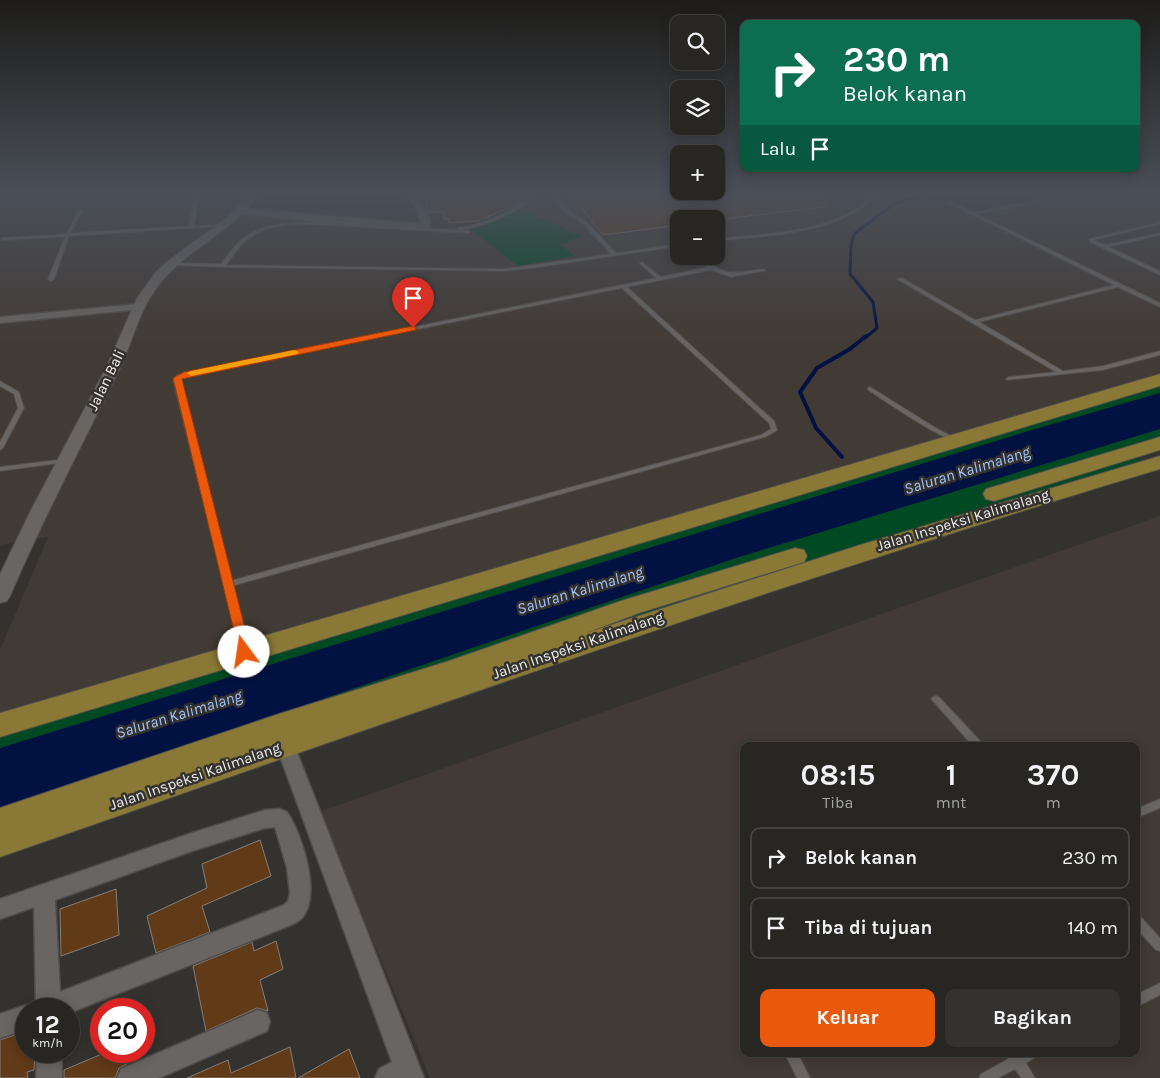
<!DOCTYPE html>
<html lang="id">
<meta charset="utf-8">
<style>
body{margin:0;font-family:Karla,sans-serif;background:#333230;color:#f1f3f6;height:100vh;display:flex;flex-direction:column;font-size:19px;white-space:nowrap}
*{box-sizing:border-box;margin:0}
p{font-size:16px;color:#a4a5a6}
.icon{flex:none;width:28px;height:28px;fill:none;stroke:currentColor;stroke-width:2;stroke-linecap:round;stroke-linejoin:round}
.map{position:relative;flex:1;overflow:hidden}
.drawer{position:absolute;left:740px;top:742px;width:400px;height:315px;display:flex;flex-direction:column;background:#272623;border-radius:10px;box-shadow:0 2px 12px #0003,0 0 0 1px #434341}
.drawer>*{flex:none}
.hud{position:absolute;left:740px;top:20px;width:400px;height:152px;border-radius:10px;box-shadow:0 2px 12px #0003,0 0 0 1px #434341;background:#0b6e4f;color:#fff;overflow:hidden}
.buttons{position:absolute;left:670px;top:15px;display:grid;gap:10px}
.buttons a{display:grid;place-items:center;width:55px;height:55px;border-radius:10px;background:#272623;box-shadow:0 2px 12px #0003,0 0 0 1px #434341;font-size:25px}
.speed{position:absolute;left:15px;top:998px;display:flex;gap:10px;font-size:25px;font-weight:700;text-align:center}
.speed>*{display:grid;place-content:center;width:65px;height:65px;border-radius:50%;background:#272623;box-shadow:0 2px 12px #0003,0 0 0 1px #434341;line-height:1}
.speed small{font-size:12px;font-weight:400}
.speed .limit{border:8px solid #d22;background:#fff;color:#111}
.pin{position:absolute;display:grid;place-items:center;width:42px;height:42px;color:#fff;margin:-51px -21px;border-radius:50% 50% 50% 0;rotate:-45deg;box-shadow:0 0 5px #0007}
.pin .icon{rotate:45deg}
.me{position:absolute;width:55px;margin:-28px;rotate:346deg;stroke-linejoin:round;filter:drop-shadow(0 0 4px #0008)}
.turn{display:flex;align-items:center;gap:18px;height:105px;padding:0 20px;font-size:22px}
.turn .icon{width:65px;height:65px;stroke-width:2.5}
.turn b{display:block;font-size:35px;line-height:42px}
.then{display:flex;align-items:center;height:48px;padding:0 20px;background:#0003;gap:10px;font-size:19px}
.eta{display:flex;justify-content:space-evenly;align-items:center;height:85px;text-align:center}
.eta b{font-size:30px;font-weight:700;line-height:35px}
.primary-button{display:flex;gap:10px;margin-top:auto;padding:10px 20px}
.primary-button a{flex:1;height:58px;border-radius:10px;background:#ea580c;color:#fff;font-size:20px;font-weight:700;line-height:58px;text-align:center}
.primary-button a+a{background:#333230;color:#f1f3f6}
ul{padding:0;list-style:none}
li{display:flex;align-items:center;gap:15px;height:62px;margin:0 10px 8px;padding:0 10px;border:2px solid #434341;border-radius:10px}
li div{flex:1}
li b{display:block;font-size:19px}
li em{font-style:normal}
.map>svg:first-child{display:block}
.built{fill:#423a34;fill-rule:evenodd}
.green{fill:#004a23}
.water{fill:#001142}
.lines{fill:none;stroke-linecap:round;stroke-linejoin:round}
.stream-far1{stroke:#001142;stroke-width:3}
.stream{stroke:#001142;stroke-width:4}
.building{fill:#613a18;stroke:#837f7d}
.service-casing{stroke:#4f4d4b;stroke-width:2}
.minor-casing{stroke:#4f4d4b;stroke-width:3}
.tertiary-casing{stroke:#4f4d4b;stroke-width:2}
.primary-casing{stroke:#4f4d4b;stroke-width:2}
.service{fill:#686563;fill-rule:evenodd}
.minor{fill:#686563;fill-rule:evenodd}
.tertiary{fill:#686563;fill-rule:evenodd}
.primary{fill:#8a7936;fill-rule:evenodd}
.route{fill:#ea580c;stroke:#983908}
.slow{fill:#f59e0b}
.labels{text-anchor:middle;dominant-baseline:central;stroke-width:5;stroke-linejoin:round;paint-order:stroke}
.street-label{font-size:15px;fill:#f2f0ef;stroke:#34322f}
.water-label{font-size:16px;font-style:italic;fill:#a2c3fe;stroke:#34322f}
</style>
<div class="map">
<svg width="1160" height="1078" viewBox="0 0 1160 1078">
<rect width="100%" height="100%" fill="#34322f"/>
<g class="built">
<path d="M 0,196 L 247,196 L 234,211 L 325,221 L 468,228 L 574,256 L 560,245 L 581,236 L 521,209 L 533,201 L 530,196 L 918,196 L 948,210 L 986,210 L 1051,196 L 1160,196 L 1160,377 L 0,722 L 0,650 L 48,537 L 0,545 ZM 679,219 L 716,219 L 716,256 L 679,256 Z"/>
<path d="M 1160,516 L 1160,1078 L 430,1078 L 319,812 ZM 744,746 L 1136,746 L 1136,1054 L 744,1054 Z"/>
</g>
<g class="green">
<polygon points="521,209 582,236 560,245 575,256 518,266 468,228"/>
<polygon points="1160,380 1160,393 1032,430 0,748 0,725"/>
<polygon points="1160,429 1160,443 1130,453 1148,465 639,624 630,608 0,809 739,557"/>
</g>
<polygon class="water" points="1160,393 1160,429 739,557 0,809 0,748 1032,430"/>
<g class="lines">
<polyline class="stream-far1" points="865,338 877,328 873,302 850,274 851,246 854,234 894,204 918,196"/>
<polyline class="stream" points="842,457 816,428 800,392 817,368 850,349 866,336"/>
</g>
<g class="building">
<polygon points="524,196 523,200 516,205 478,221 449,223 449,219 444,219 444,212 429,212 426,206 427,197"/>
<polygon points="572,196 816,196 829,206 716,220 716,219 679,219 679,225 603,235"/>
<polygon points="260,840 271,876 202,906 210,932 156,953 147,916 207,888 202,864"/>
<polygon points="116,889 119,935 61,956 60,909"/>
<polygon points="276,941 283,969 260,980 268,1011 257,1008 206,1031 193,966 252,942 254,951"/>
<polygon points="26,1031 26,1051 35,1051 34,1070 27,1072 28,1078 0,1078 0,1040"/>
<polygon points="290,1047 296,1078 187,1078 228,1060 231,1073"/>
<polygon points="349,1049 360,1078 298,1078"/>
<polygon points="109,1051 126,1051 127,1064 119,1068 115,1078 64,1078 64,1070"/>
</g>
<g class="lines">
<g class="service-casing">
<g id="service">
<polygon points="195,196 199,196 194,226 225,224 227,224 227,226 69,236 54,279 51,281 48,279 65,237 3,240 1,239 3,238 66,234 78,211 80,210 82,211 71,233 189,226"/>
<path d="M 526,196 L 530,196 L 529,203 C 508,216 485,227 461,230 L 470,231 L 470,233 L 468,233 C 432,231 396,229 361,227 C 329,226 292,219 262,231 C 245,238 236,251 226,265 L 505,269 L 611,254 L 583,224 L 563,211 L 552,196 L 556,196 L 567,209 L 587,222 L 616,253 L 679,244 L 679,246 L 533,268 L 505,271 L 222,267 L 173,265 L 171,264 L 173,263 L 221,264 C 227,256 233,247 241,240 C 259,224 285,223 308,222 L 459,230 L 458,228 C 482,224 504,215 525,201 Z"/>
<path d="M 873,196 L 878,196 C 834,235 772,235 716,241 L 716,239 C 763,233 817,234 858,208 C 863,204 868,200 873,196 Z"/>
<polygon points="1039,200 1041,201 1041,202 977,214 1160,303 1160,307 1118,287 979,322 1063,371 1103,366 1160,351 1160,355 1103,370 1007,380 1006,379 1009,377 1056,372 897,279 902,278 975,320 1114,285 946,202 950,201 973,213"/>
<polygon points="1160,222 1160,224 1094,240 1105,245 1160,233 1160,235 1109,247 1160,271 1160,275 1090,242 1089,239"/>
<path d="M 697,256 L 702,256 C 724,278 735,273 763,269 L 765,270 L 763,271 L 731,277 L 711,270 L 627,287 L 774,421 L 777,430 L 776,431 L 765,437 L 232,586 L 248,650 L 247,652 L 241,652 L 173,380 L 177,375 L 656,278 L 640,264 L 640,263 L 642,262 L 661,277 L 707,267 ZM 622,288 L 769,423 L 771,429 L 761,435 L 230,581 L 179,380 L 181,377 Z"/>
<polygon points="0,381 19,392 24,408 3,448 0,450 0,442 18,408 14,394 0,386"/>
<path d="M 870,387 L 936,428 L 959,440 L 958,441 C 944,442 884,400 868,390 L 868,388 Z"/>
<polygon points="65,459 67,460 68,461 67,462 0,471 0,467"/>
<polygon points="936,696 939,697 982,743 984,746 973,746 933,701 931,699 933,697"/>
<polygon points="1160,799 1160,808 1136,818 1136,809"/>
<polygon points="1136,915 1140,916 1160,938 1160,951 1156,950 1136,928"/>
<polygon points="1160,983 1160,995 1136,1007 1136,995"/>
<polygon points="785,1054 798,1054 810,1078 797,1078"/>
<polygon points="1006,1054 1036,1054 1034,1058 1026,1063 1035,1078 1021,1078 1015,1069 998,1078 979,1078 981,1074 1008,1059"/>
</g>
</g>
<g class="minor-casing">
<g id="minor">
<path d="M 406,196 L 415,196 C 423,204 433,217 429,229 L 317,222 L 241,214 L 237,211 L 241,208 L 421,224 L 417,210 Z"/>
<polygon points="138,304 143,307 142,309 0,323 0,317"/>
<polygon points="282,729 289,732 291,737 424,1078 375,1078 379,1069 392,1062 273,737 275,732"/>
<path d="M 280,809 L 287,812 C 302,834 322,895 302,918 C 298,922 291,925 286,927 L 69,1013 L 69,1009 L 36,1009 L 34,907 L 0,919 L 0,899 L 192,833 L 265,810 ZM 275,827 L 287,868 L 290,893 L 288,901 L 284,905 L 60,992 L 55,900 L 192,851 L 265,828 Z"/>
<polygon points="26,1005 35,1009 26,1009 26,1029 0,1038 0,1014"/>
<polygon points="258,1010 267,1013 270,1022 267,1031 159,1078 117,1078 121,1069"/>
<polygon points="37,1051 61,1051 62,1078 36,1078"/>
</g>
</g>
<g class="tertiary-casing">
<path id="tertiary" d="M 247,196 L 258,196 C 230,234 182,251 155,290 C 138,314 132,344 119,370 C 82,445 43,519 10,596 L 7,601 L 0,603 L 0,574 L 31,510 L 106,368 L 137,298 L 155,273 L 168,261 L 225,219 Z"/>
</g>
<g class="primary-casing">
<g id="primary">
<polygon points="1160,374 1160,386 0,737 0,713"/>
<polygon points="1160,437 1160,450 994,501 986,499 983,494 986,489"/>
<path d="M 1160,456 L 1160,469 C 769,586 385,723 0,857 L 0,808 L 279,714 L 449,661 L 621,601 L 795,548 L 804,550 L 807,556 L 804,562 L 639,613 L 586,633 L 860,545 Z"/>
</g>
</g>
<use href="#service" class="service"/>
<use href="#minor" class="minor"/>
<use href="#tertiary" class="tertiary"/>
<use href="#primary" class="primary"/>
</g>
<linearGradient id="sky" x2="0" y2="1"><stop stop-color="#1d1c1a"/><stop offset="0.56" stop-color="#4a4f58"/><stop offset="1" stop-color="#4a4f58" stop-opacity="0"/></linearGradient>
<rect width="1160" height="347" fill="url(#sky)"/>
<polygon class="route" points="413,326 416,327 416,330 182,379 251,652 249,656 240,656 173,378 184,372"/>
<polygon class="slow" points="294,350 299,352 297,354 191,376 187,373 191,371"/>
<g class="labels">
<g class="street-label">
<text transform="translate(106 380) rotate(-64)">Jalan Bali</text>
<text transform="translate(963 520) rotate(-17)">Jalan Inspeksi Kalimalang</text>
<text transform="translate(578 645) rotate(-19)">Jalan Inspeksi Kalimalang</text>
<text transform="translate(195 776) rotate(-19)">Jalan Inspeksi Kalimalang</text>
</g>
<g class="water-label">
<text transform="translate(967 470) rotate(-17)">Saluran Kalimalang</text>
<text transform="translate(580 590) rotate(-17)">Saluran Kalimalang</text>
<text transform="translate(179 714) rotate(-17)">Saluran Kalimalang</text>
</g>
</g>
</svg>
<div class="buttons">
<a><svg class="icon" aria-label="search" viewBox="0 0 24 24"><circle cx="10" cy="10" r="6"/><path d="M15 15l6 6"/></svg></a>
<a><svg class="icon" aria-label="layers" viewBox="0 0 24 24"><path d="M12 4l9 5-9 5-9-5zM3 14l9 5 9-5"/></svg></a>
<a>+</a>
<a>−</a>
</div>
<div class="speed"><div>12<small>km/h</small></div><div class="limit">20</div></div>
<div class="pin" style="left:413px;top:328px;background:#d93025"><svg class="icon" aria-label="arrive" viewBox="0 0 24 24"><path d="M6 21V4h12l-3 4 3 4H6"/></svg></div>
<svg class="me" style="left:244px;top:652px" viewBox="-20 -20 40 40"><circle r="19" fill="#fff"/><path d="M0-13L10 11 0 6-10 11z" fill="#ea580c"/></svg>
<div class="hud">
<div class="turn"><svg class="icon" aria-label="right" viewBox="0 0 24 24"><path d="M7 20v-9h11M14 6l5 5-5 5"/></svg><div><b>230 m</b>Belok kanan</div></div>
<div class="then">Lalu<svg class="icon" aria-label="arrive" viewBox="0 0 24 24"><path d="M6 21V4h12l-3 4 3 4H6"/></svg></div>
</div>
<section class="drawer">
<div class="eta">
<div><b>08:15</b><p>Tiba</p></div>
<div><b>1</b><p>mnt</p></div>
<div><b>370</b><p>m</p></div>
</div>
<ul>
<li><svg class="icon" aria-label="right" viewBox="0 0 24 24"><path d="M7 20v-9h11M14 6l5 5-5 5"/></svg><div><b>Belok kanan</b></div><em>230 m</em></li>
<li><svg class="icon" aria-label="arrive" viewBox="0 0 24 24"><path d="M6 21V4h12l-3 4 3 4H6"/></svg><div><b>Tiba di tujuan</b></div><em>140 m</em></li>
</ul>
<div class="primary-button"><a>Keluar</a><a>Bagikan</a></div>
</section>
</div>
